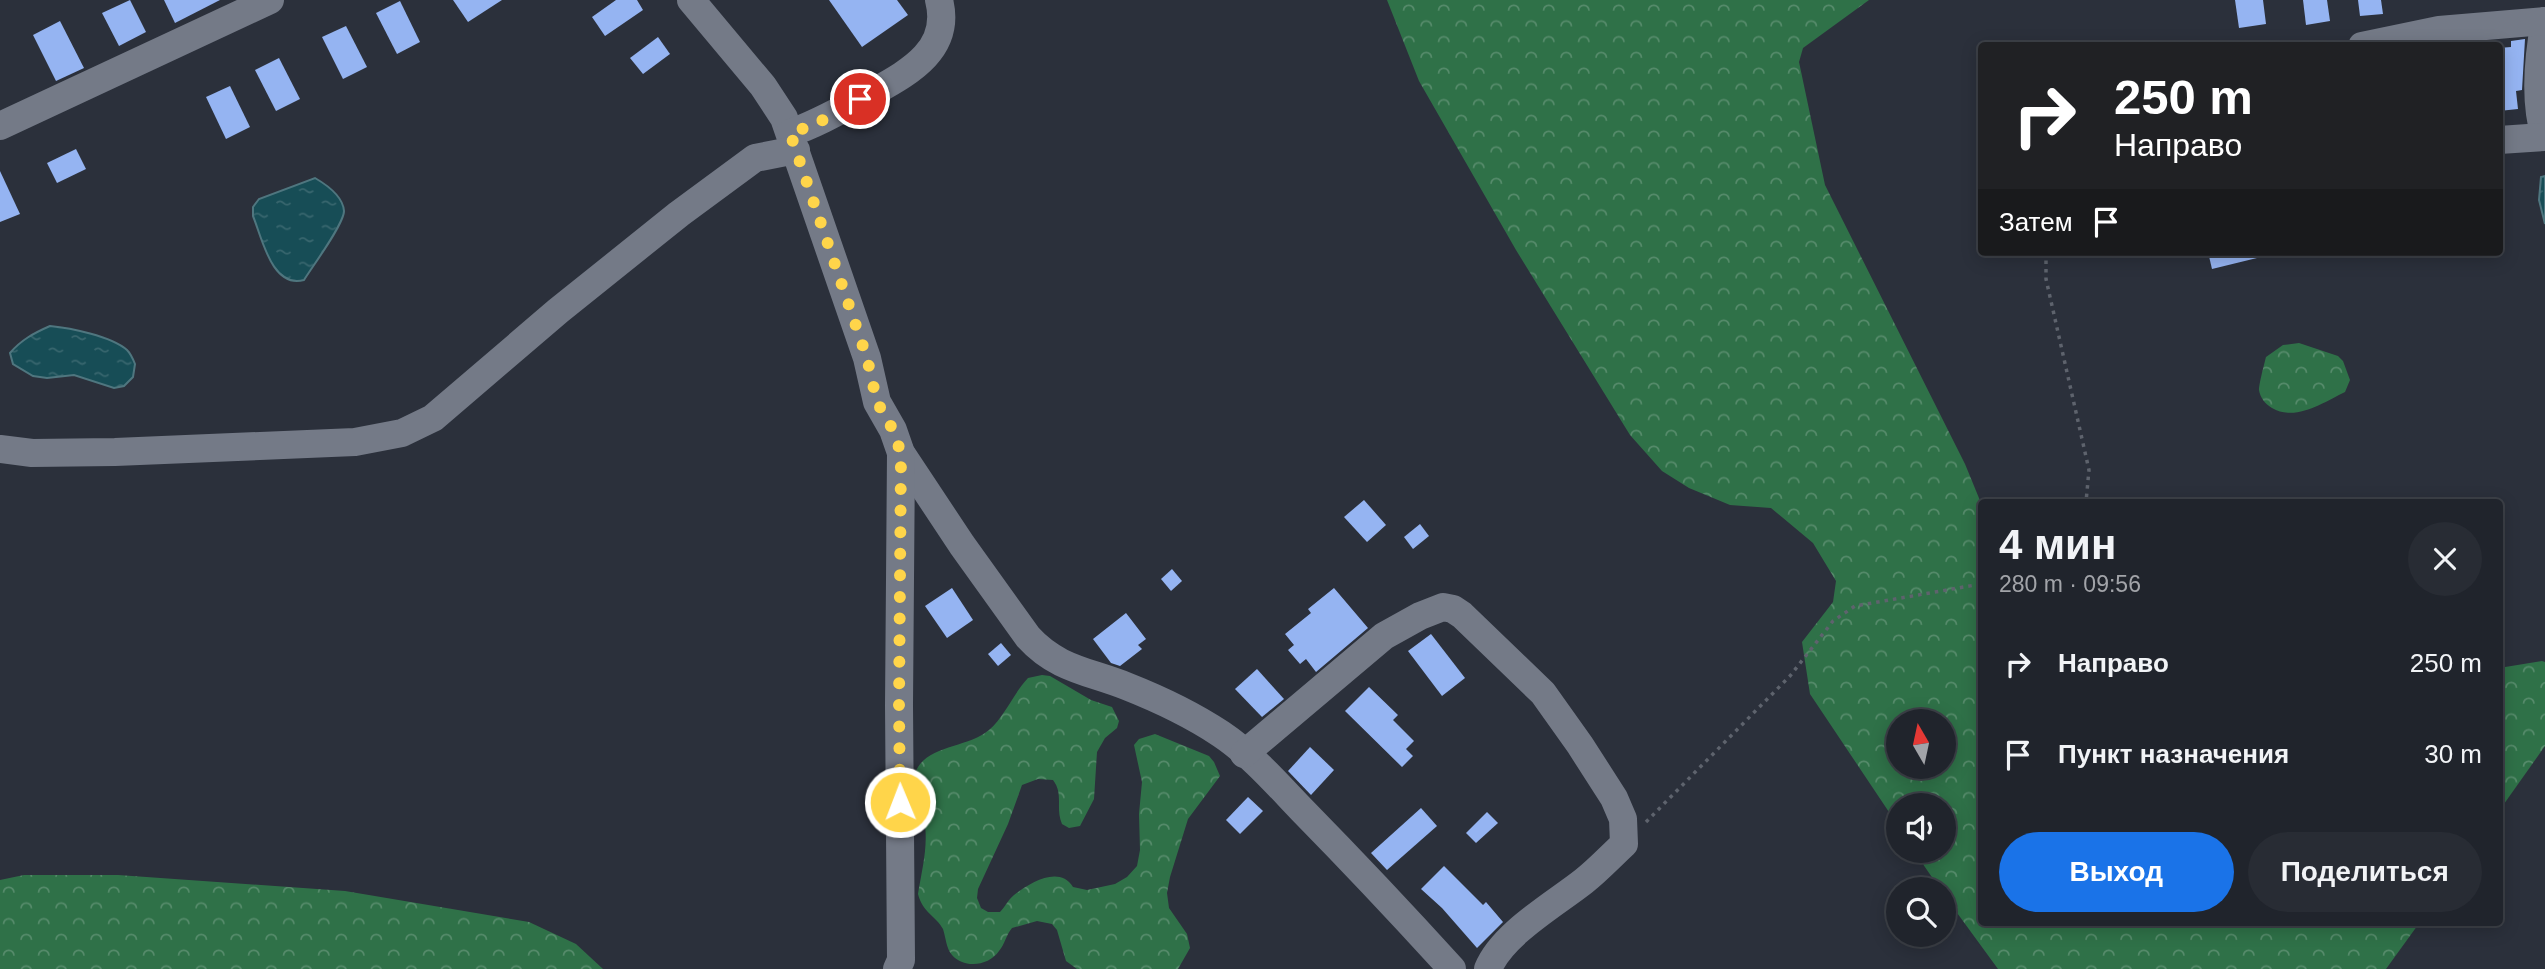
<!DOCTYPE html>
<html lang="ru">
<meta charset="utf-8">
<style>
body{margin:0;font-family:Arial,sans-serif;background:#282c34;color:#f1f3f6;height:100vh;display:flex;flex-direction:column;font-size:26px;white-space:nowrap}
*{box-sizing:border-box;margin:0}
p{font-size:23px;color:#a2a4a9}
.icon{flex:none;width:38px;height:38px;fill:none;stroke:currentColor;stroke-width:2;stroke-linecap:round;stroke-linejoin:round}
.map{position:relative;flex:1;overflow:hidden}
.details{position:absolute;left:1978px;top:499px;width:525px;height:427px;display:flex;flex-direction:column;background:#20242c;border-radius:7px;box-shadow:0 4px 18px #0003,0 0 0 2px #3d4148}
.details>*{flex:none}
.hud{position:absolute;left:1978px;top:42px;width:525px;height:214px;border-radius:7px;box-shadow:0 4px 18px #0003,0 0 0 2px #3d4148;background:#202124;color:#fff;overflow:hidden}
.needle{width:46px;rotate:351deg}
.fabs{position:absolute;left:1886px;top:709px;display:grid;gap:14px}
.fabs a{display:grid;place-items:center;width:70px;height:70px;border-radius:50%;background:#20242c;box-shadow:0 4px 18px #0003,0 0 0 2px #3d4148;font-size:35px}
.pin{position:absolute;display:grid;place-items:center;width:60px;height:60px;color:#fff;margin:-30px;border:4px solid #fff;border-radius:50%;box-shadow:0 2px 7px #0007}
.me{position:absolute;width:77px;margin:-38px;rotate:359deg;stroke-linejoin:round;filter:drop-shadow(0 0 5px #0008)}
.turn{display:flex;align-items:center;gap:24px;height:147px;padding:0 21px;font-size:32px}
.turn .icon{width:91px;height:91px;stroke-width:2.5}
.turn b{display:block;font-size:49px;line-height:60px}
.then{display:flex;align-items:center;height:66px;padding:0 21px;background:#0003;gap:14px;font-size:26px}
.round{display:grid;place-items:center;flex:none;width:74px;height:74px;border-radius:37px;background:#282c34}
.head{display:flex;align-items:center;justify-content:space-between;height:119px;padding:0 21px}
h1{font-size:42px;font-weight:800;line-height:52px}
.primary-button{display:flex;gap:14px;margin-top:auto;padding:14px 21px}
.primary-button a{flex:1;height:80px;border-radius:42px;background:#1a73e8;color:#fff;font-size:28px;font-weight:800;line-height:80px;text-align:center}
.primary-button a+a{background:#282c34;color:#f1f3f6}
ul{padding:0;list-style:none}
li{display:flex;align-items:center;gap:21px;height:91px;padding:0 21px}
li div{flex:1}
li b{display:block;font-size:26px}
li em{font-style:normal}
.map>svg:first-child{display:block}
.forest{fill:url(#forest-crowns);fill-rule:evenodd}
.water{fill:url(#water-ripples);stroke:#4f767f;stroke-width:2}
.building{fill:#95b4f2}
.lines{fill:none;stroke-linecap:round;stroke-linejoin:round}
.path{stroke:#5e636d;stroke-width:3.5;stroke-dasharray:3.5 5;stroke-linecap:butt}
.minor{stroke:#747a87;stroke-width:28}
.route{stroke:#ffd54a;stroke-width:12;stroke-dasharray:0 21.6}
</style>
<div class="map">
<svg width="2545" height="969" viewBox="0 0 2545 969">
<defs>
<pattern id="forest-crowns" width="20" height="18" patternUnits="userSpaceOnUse" patternTransform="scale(1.75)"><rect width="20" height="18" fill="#2f7148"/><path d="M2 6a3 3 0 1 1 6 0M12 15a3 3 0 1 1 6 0" fill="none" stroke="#568b6b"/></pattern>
<pattern id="water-ripples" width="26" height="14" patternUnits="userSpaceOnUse" patternTransform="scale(1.75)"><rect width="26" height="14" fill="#174d56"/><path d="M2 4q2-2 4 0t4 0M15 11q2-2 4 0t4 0" fill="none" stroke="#38666e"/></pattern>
</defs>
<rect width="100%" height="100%" fill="#2b303b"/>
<g class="forest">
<path d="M 1387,0 L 1869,0 L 1803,48 L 1799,62 L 1825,185 L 1965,464 L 1981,503 L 1981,922 L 2420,922 L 2386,969 L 1998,969 L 1944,895 L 1944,889 L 1940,889 L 1914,851 L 1944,850 L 1944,805 L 1899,805 L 1899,827 L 1810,694 L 1802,642 L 1833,602 L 1836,581 L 1813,543 L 1771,508 L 1730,505 L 1689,488 L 1662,471 L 1630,435 L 1516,250 L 1419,81 ZM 1899,721 L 1944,721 L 1944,766 L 1899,766 Z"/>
<path d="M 2299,343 L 2338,356 L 2343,361 L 2350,380 L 2345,392 C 2324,402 2296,422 2272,408 C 2265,404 2260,397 2259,390 C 2259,384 2264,365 2266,357 L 2283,345 Z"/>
<polygon points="2542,661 2545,662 2545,746 2499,811 2499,668"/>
<path d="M 1042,675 L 1050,676 L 1091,700 L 1112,707 L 1119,721 L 1117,728 L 1105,738 L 1097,752 L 1094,799 L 1080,826 L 1069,828 L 1062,824 C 1055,808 1064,794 1053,780 L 1038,779 L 1022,785 L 1008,824 L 978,889 L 977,898 L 981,908 L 988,912 L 1000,912 C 1005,907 1008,900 1014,895 C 1030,883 1059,865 1073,887 L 1087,890 L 1115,884 L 1127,877 L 1137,866 L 1140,850 L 1139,814 L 1142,782 L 1134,745 L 1139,739 L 1155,734 L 1209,756 L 1214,762 L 1220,776 L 1188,819 L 1170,877 L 1167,893 L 1169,908 L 1187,934 L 1190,948 L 1178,969 L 1077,969 L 1066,961 L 1057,930 L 1052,924 L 1037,921 L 1012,928 C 1006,935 1005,944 999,951 C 989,966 964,969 952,955 C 946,948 946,938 943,929 C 936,916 923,913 918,894 C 922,869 929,844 924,819 C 922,808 913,800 913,788 C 912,743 965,751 989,730 C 1005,716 1013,694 1028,678 Z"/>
<polygon points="24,875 118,875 345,891 529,922 576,944 603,969 0,969 0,880"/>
</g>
<g class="water">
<polygon points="2545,176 2545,224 2539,200 2541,177"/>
<path d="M 315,178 C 327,185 343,196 344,211 C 344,224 312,267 304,280 C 272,289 262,238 253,216 L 253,207 L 259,199 Z"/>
<path d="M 50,326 C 70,328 111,336 127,350 C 131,354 133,359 135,364 L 133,377 L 124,386 L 114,388 L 74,375 L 47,378 L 33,376 L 13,364 L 10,353 C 21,340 34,333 50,326 Z"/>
</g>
<g class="building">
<polygon points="130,0 146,32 119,46 102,13"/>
<polygon points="164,0 220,0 175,23"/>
<polygon points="453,0 502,0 468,22"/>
<polygon points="616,0 637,0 643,10 605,36 592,17"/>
<polygon points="829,0 897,0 908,15 862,47"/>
<polygon points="2235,0 2263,0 2266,24 2239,28"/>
<polygon points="2303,0 2327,0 2330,21 2306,25"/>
<polygon points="2358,0 2381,0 2383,14 2360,16"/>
<polygon points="400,1 420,42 397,54 376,13"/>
<polygon points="60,21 84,68 56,81 33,35"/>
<polygon points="346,26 367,67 343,79 322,37"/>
<polygon points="658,37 670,54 643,74 630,58"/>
<polygon points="2525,39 2522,90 2516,91 2518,109 2499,111 2499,48 2511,47 2511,41"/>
<polygon points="279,58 300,99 276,111 255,70"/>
<polygon points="230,86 250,127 226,139 206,97"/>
<polygon points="76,149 86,169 57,183 47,163"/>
<polygon points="0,171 20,214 0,222"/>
<polygon points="2208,252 2256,252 2257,258 2212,269"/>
<polygon points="1364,500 1386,525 1367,542 1344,517"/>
<polygon points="1420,524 1429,536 1413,549 1404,537"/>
<polygon points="1172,569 1182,581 1171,591 1161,579"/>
<polygon points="952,588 973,620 947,638 925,606"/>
<polygon points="1334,588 1368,628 1316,672 1306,659 1300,664 1288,650 1294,645 1285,634 1311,613 1308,609"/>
<polygon points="1126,613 1146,639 1138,645 1142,649 1120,666 1111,663 1093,639"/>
<polygon points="1431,634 1465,678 1442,696 1408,651"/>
<polygon points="1001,643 1011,655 998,666 988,654"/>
<polygon points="1257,669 1284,699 1262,717 1235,689"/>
<polygon points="1369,687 1398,715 1393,720 1414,741 1406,749 1413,756 1402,767 1345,711"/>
<polygon points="1310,747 1334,770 1311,795 1288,771"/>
<polygon points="1248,797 1263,811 1240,834 1226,820"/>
<polygon points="1421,808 1437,826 1387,870 1371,853"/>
<polygon points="1487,812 1498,823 1476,843 1466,833"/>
<polygon points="1444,866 1483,905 1486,902 1503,922 1477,948 1442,908 1421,889"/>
</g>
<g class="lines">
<g class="path">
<polyline points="2046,252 2046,279 2089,470 2086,502"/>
<polyline points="1646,822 1790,676 1833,621 1855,606 1981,584"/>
</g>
<g class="minor">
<path d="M 691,0 L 763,86 L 784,118 L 867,358 L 877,402 L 893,430 L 901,453 L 962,545 L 1028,637 C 1057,669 1088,671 1126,686 C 1159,699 1191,714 1221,734 C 1251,754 1277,784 1302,810 C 1353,862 1403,915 1452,969"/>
<path d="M 2545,21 C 2538,58 2534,101 2545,137"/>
<polyline points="2362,46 2439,30 2545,21"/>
<polyline points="0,126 270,0"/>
<path d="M 790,133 C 816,124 839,111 863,98 C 901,76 953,54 939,0"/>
<polyline points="2499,140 2544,137"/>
<polyline points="0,449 32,453 115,452 355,442 402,433 433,418 558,311 679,214 755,158 796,150"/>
<path d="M 1244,754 L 1384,636 L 1420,616 L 1443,607 L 1453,609 L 1462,615 L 1543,693 L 1580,745 L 1614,798 L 1623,819 L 1624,844 C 1611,856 1598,870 1584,881 C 1555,904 1502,934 1488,969"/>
<polyline points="897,969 901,960 899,705 901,453"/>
</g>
</g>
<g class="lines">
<polyline class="route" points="860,99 816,124 790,133 867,358 877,402 893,430 901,453 899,705 900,802"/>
</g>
</svg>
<div class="fabs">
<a><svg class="needle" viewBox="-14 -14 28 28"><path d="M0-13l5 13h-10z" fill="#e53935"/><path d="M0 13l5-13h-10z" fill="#a2a4a9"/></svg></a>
<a><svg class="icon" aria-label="sound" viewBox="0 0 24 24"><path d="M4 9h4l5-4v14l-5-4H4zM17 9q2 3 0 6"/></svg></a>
<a><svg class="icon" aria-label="search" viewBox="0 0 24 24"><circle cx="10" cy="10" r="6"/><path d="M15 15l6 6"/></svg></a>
</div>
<div class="pin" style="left:860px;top:99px;background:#d93025"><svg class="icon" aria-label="arrive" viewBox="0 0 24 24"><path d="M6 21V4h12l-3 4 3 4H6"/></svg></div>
<svg class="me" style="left:900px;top:802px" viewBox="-20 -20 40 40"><circle r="17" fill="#ffd54a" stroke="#fff" stroke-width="3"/><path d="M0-11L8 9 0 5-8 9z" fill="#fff"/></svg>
<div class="hud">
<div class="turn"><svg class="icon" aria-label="right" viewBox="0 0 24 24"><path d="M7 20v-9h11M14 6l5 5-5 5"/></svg><div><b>250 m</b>Направо</div></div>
<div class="then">Затем<svg class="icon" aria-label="arrive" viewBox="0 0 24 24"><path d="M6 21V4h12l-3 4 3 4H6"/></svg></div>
</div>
<section class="details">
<div class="head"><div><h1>4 мин</h1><p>280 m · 09:56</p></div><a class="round"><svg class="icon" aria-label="close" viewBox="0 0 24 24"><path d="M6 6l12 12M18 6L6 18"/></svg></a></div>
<ul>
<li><svg class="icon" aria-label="right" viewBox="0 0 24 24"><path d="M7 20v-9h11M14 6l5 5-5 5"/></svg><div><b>Направо</b></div><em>250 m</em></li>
<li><svg class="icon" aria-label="arrive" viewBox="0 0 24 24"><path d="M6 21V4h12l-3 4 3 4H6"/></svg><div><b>Пункт назначения</b></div><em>30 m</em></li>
</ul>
<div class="primary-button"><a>Выход</a><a>Поделиться</a></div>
</section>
</div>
